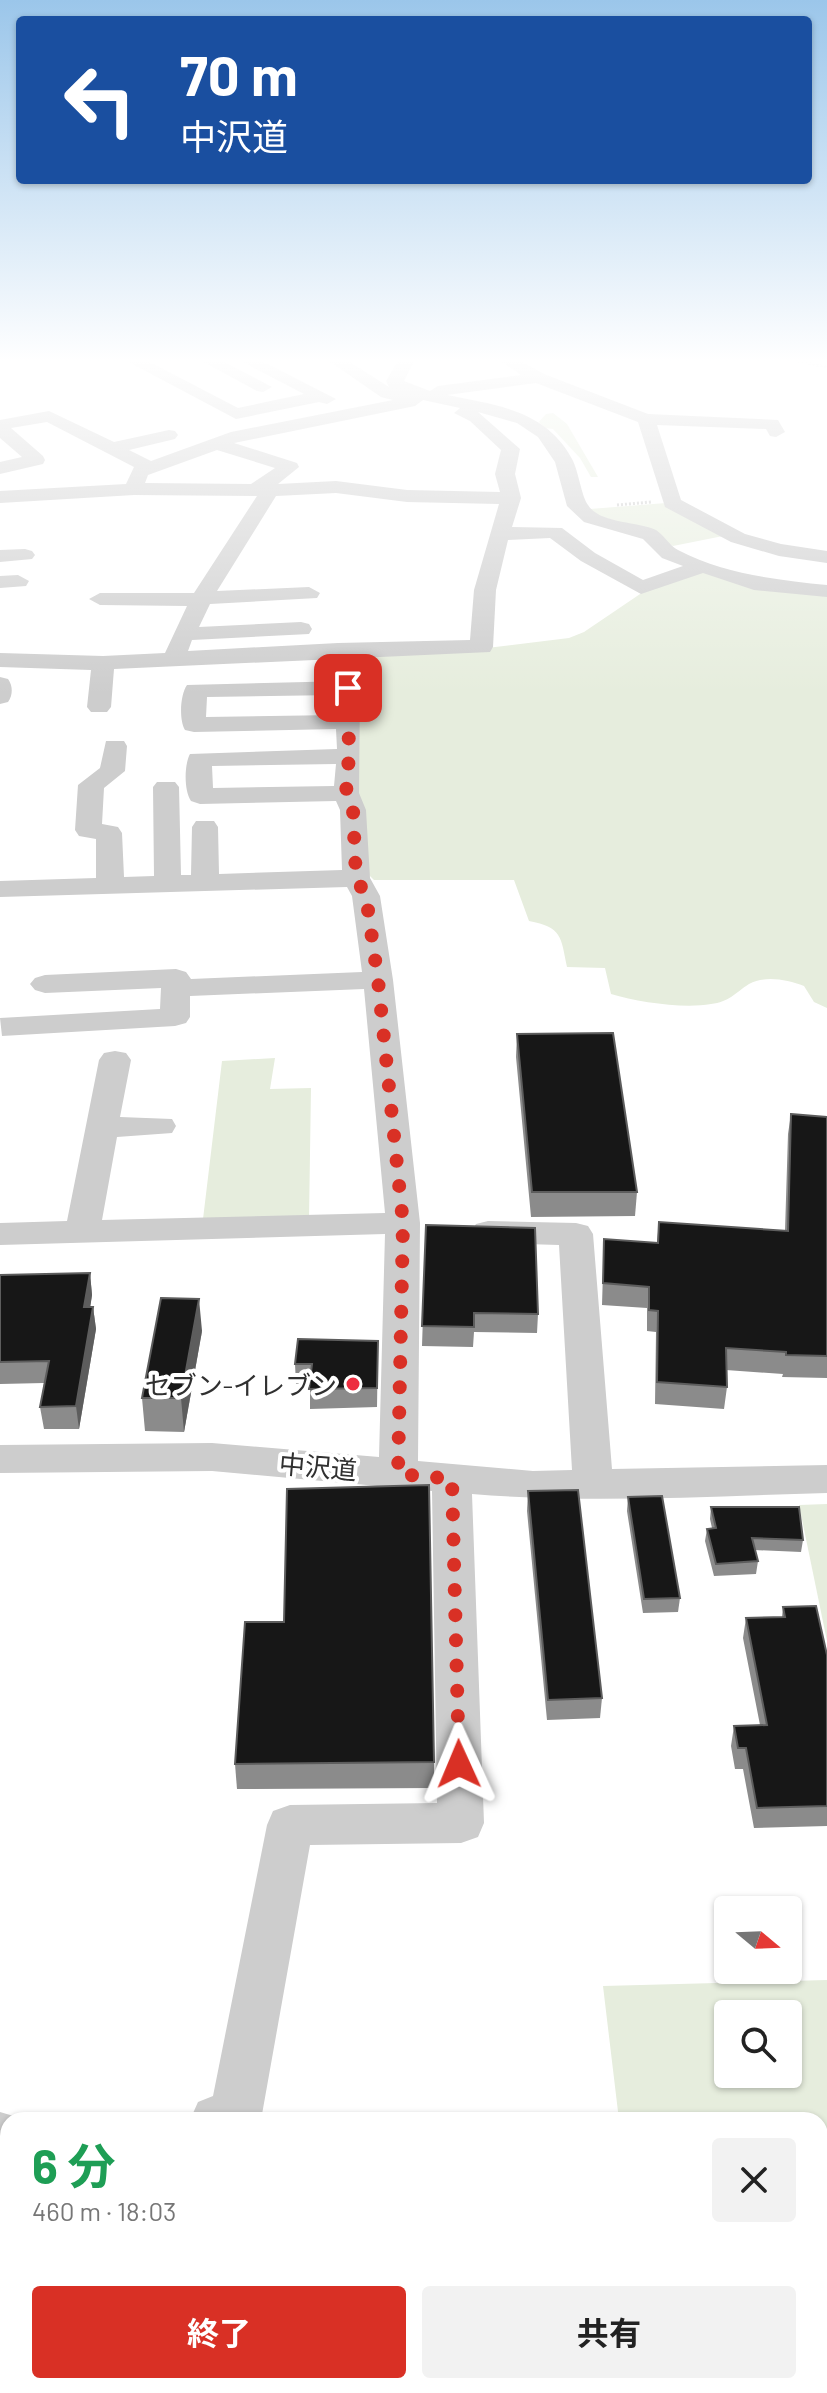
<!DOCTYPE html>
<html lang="ja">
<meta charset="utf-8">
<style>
body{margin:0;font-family:Barlow,"Noto Sans JP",sans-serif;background:#f2f2f2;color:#222;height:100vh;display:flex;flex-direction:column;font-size:30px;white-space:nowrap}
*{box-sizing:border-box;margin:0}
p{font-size:26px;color:#767676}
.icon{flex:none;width:44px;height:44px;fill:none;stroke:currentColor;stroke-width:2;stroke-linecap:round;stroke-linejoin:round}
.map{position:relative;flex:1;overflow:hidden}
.drawer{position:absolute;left:0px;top:2112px;width:828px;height:282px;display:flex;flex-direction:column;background:#fff;border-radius:24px 24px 0 0;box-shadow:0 2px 6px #0004}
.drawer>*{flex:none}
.banner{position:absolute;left:16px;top:16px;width:796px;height:168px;border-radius:8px;box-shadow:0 2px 6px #0004;background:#1a4fa0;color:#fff;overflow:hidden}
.needle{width:52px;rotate:109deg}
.controls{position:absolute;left:714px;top:1896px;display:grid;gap:16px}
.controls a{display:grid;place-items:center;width:88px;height:88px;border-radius:8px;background:#fff;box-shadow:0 2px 6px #0004;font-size:40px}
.pin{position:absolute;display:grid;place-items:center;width:68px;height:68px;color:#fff;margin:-34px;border-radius:16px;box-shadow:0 4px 12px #0006}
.me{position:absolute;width:88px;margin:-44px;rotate:359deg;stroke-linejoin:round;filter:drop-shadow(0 0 6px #0008)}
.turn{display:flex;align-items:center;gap:28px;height:168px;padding:0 32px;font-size:36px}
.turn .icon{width:104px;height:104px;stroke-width:2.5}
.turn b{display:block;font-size:56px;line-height:68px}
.round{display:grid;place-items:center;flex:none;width:84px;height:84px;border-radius:8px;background:#f2f2f2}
.head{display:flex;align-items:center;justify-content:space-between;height:136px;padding:0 32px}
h1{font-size:48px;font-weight:700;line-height:60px;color:#1e9e55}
.button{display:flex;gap:16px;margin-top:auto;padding:16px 32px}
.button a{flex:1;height:92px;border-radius:8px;background:#d93025;color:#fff;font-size:32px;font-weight:700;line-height:92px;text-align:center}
.button a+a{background:#f2f2f2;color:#222}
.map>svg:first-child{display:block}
.green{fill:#e6eddd;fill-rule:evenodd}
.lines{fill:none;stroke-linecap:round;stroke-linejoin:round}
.path{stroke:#cdcdcd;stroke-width:3;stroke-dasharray:2 2;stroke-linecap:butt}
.minor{fill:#cdcdcd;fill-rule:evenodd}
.wall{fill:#8b8b8b}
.shaded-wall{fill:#5d5d5d}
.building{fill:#171717;stroke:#5d5d5d;stroke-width:2}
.route{stroke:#d93025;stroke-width:14;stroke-dasharray:0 25.2}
.poi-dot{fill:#ed2c3f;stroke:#fff;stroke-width:3}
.labels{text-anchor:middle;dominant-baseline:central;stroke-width:8;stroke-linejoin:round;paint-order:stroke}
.poi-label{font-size:26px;fill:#303030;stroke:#fff;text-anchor:end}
.street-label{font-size:26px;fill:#303030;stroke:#fff}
</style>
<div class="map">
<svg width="827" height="2393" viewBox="0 0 827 2393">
<rect width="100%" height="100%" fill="#fff"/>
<g class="green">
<polygon points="553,413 567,424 598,477 591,477 580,458 553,429 545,428 539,422 546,414"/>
<polygon points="666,503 723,536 673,546 643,529 599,516 590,509"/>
<path d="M 697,569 L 827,595 L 827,1008 L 814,1002 L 804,986 C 787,980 766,975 749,984 C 735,993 729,1002 711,1004 C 683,1009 638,1002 611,994 L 605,968 L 567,967 C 561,937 562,927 529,921 L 514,880 L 374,880 L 362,868 L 350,652 L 487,648 L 569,638 L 584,632 L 646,590 Z"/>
<polygon points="275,1058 270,1089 311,1088 309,1219 203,1219 222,1061"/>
<polygon points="827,1504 827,1641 799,1505"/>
<path d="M 827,1980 L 827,2393 L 651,2393 L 651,2386 L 820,2386 L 820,2120 L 619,2120 L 603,1986 ZM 728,2014 L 788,2014 L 788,2074 L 728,2074 Z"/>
</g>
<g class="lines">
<g class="path">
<polyline points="785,359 827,367"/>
<polyline points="617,505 651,502"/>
</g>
<g class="minor">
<polygon points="123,359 144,359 238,408 304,394 237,359 258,359 336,399 327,404 319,402 236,419"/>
<polygon points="198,359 219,359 272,387 263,392 257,391"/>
<path d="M 326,359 L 345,359 L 389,387 L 386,381 L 399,359 L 415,359 L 404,381 L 430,391 L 438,386 L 521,375 L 497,359 L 517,359 L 544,374 L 648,414 L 778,420 L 785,432 L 776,437 L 770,436 L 766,429 L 657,425 L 681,500 L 745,534 L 781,544 L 827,551 L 827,563 L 779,556 L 731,542 L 665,507 L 638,422 L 536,383 L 447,395 C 496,405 546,410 572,459 C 579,472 581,495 588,505 C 600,524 637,521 656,530 C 664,535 670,546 678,550 C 724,574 777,580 827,585 L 827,597 L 754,590 L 703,573 L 641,594 L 581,561 L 550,538 L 508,540 L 496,590 L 493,647 L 490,652 L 114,669 L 111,707 L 107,712 L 91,712 L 87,707 L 91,670 L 0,667 L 0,653 L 103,656 L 165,653 L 187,606 L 100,605 L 89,599 L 100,593 L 194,593 L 257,496 L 134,495 L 0,503 L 0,491 L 126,484 L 134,467 L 47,422 L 11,428 L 43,456 L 45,460 L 43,464 L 0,474 L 0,462 L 22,457 L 0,438 L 0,420 L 49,411 L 114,442 L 169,430 L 175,431 L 178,435 L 175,439 L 129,450 L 151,461 L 231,432 L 393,400 L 381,397 ZM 423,400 L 460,408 L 454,413 L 470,421 L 501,450 L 495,474 L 500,492 L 407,490 L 336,481 L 278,484 L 299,467 L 297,463 L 234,443 L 415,406 ZM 478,412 L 517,423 L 538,437 L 555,462 L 567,506 L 584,522 L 643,539 L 662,558 L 683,566 L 643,580 L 595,553 L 562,528 L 512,527 L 521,498 L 515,474 L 520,449 ZM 217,450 L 275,468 L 251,484 L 145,483 L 148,475 ZM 336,493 L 407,502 L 499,504 L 474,590 L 470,640 L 338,643 L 188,651 L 192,640 L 309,634 L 312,629 L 309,624 L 301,622 L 199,627 L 210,604 L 317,598 L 320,593 L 309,587 L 217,591 L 276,496 Z"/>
<polygon points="25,549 32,551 35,555 32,559 0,562 0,550"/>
<polygon points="18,575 29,581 26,586 0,588 0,576"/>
<path d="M 0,677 L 8,679 C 13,686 13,695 8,702 L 0,704 Z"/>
<path d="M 348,681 L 356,683 L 360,688 L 359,793 L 366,810 L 370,878 L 380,896 L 393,980 L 420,1223 L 418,1461 L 533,1471 L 572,1470 L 559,1245 L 488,1243 L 476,1240 L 471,1232 L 476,1224 L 488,1221 L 576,1223 L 588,1226 L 593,1234 L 612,1469 L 827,1465 L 827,1493 C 709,1496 590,1504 472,1494 L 484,1823 L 478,1837 L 461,1843 L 310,1845 L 261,2120 L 190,2120 L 198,2102 L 213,2096 L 267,1825 L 273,1811 L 290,1805 L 437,1803 L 432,1491 L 212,1471 L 0,1473 L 0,1445 L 212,1443 L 379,1457 L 385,1234 L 0,1245 L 0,1223 L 67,1221 L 99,1060 L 104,1053 L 115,1051 L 126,1053 L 131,1060 L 120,1117 L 172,1119 L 176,1126 L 172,1133 L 117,1137 L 102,1220 L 385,1213 L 364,989 L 190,996 L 190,1017 L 186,1023 L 175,1026 L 2,1036 L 0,1018 L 160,1009 L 161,988 L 45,993 L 35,990 L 30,984 L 35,978 L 45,975 L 176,969 L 186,972 L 191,979 L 362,972 L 352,896 L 347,887 L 0,897 L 0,881 L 96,878 L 96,839 L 79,836 L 75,830 L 78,785 L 100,768 L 106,741 L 124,741 L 127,746 L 125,771 L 104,788 L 102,824 L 118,827 L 122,833 L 124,877 L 154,876 L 153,787 L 157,782 L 175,782 L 179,787 L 181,875 L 191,875 L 192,827 L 196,821 L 214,821 L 218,827 L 219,874 L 342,870 L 340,810 L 336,801 L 200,804 L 191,801 C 184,791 184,765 190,754 L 337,749 L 336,729 L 194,732 L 185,730 C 179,720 180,695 187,685 ZM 336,695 L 336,715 L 206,717 L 207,697 ZM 336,764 L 334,786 L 213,788 L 212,766 Z"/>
<polygon points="0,2112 27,2120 8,2120 8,2164 0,2164"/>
</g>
</g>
<g class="wall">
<polygon points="517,1034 637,1192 635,1216 531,1217 516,1057"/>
<polygon points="791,1114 827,1117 827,1378 782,1377 783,1374 726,1370 727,1387 724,1409 655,1404 656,1332 647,1331 647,1308 602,1305 604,1239 657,1243 659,1222 785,1231 788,1134"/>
<polygon points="426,1225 538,1314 537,1333 474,1332 473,1347 422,1346"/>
<polygon points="90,1273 92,1295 90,1307 93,1307 96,1329 79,1429 44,1429 40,1407 44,1383 0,1384 0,1275"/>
<polygon points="202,1331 184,1432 145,1431 142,1398"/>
<polygon points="378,1341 377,1407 310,1409 310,1383 296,1384 295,1364"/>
<polygon points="528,1491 602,1698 600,1718 547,1720 527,1511"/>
<polygon points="628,1497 680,1598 678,1612 643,1613 627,1511"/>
<polygon points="711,1507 803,1540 801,1552 755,1550 758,1561 756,1574 714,1576 705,1541 707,1529 712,1528 710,1519"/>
<polygon points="783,1607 827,1655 827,1826 754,1828 743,1769 735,1769 731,1746 734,1726 760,1725 743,1638 746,1618 782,1617"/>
<polygon points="434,1762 434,1788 237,1789 235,1764"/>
</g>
<g class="shaded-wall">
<polygon points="90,1273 92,1295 87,1329 84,1307"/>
<polygon points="199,1299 202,1331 184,1432 181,1398"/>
<polygon points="93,1307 96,1329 79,1429 76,1406"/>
</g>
<g class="building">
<polygon points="613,1033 637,1192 532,1192 517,1034"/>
<polygon points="791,1114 827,1117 827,1356 786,1355 786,1352 726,1348 727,1387 657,1382 658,1311 649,1310 649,1287 603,1283 604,1239 658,1243 659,1222 788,1231"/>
<polygon points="426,1225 535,1228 538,1314 474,1313 474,1327 422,1326"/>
<polygon points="90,1273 84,1307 93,1307 76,1406 40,1407 49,1361 0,1362 0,1275"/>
<polygon points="161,1298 199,1299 181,1398 142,1398"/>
<polygon points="298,1339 378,1341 377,1388 309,1389 312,1364 295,1364"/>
<polygon points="429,1485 434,1762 235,1764 245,1622 284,1622 287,1489"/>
<polygon points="578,1490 602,1698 548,1700 528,1491"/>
<polygon points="662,1496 680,1598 644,1599 628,1497"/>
<polygon points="711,1507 799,1507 803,1540 752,1538 758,1561 716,1564 707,1529 716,1528"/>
<polygon points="816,1606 827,1655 827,1806 757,1808 746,1748 738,1748 734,1726 767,1725 746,1618 785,1617 783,1607"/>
</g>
<linearGradient id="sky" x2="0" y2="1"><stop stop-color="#9bc6ea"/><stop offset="0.52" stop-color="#fff"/><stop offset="1" stop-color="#fff" stop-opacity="0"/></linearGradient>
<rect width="827" height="694" fill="url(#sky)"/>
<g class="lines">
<polyline class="route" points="348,688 349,756 346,793 353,810 356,878 366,896 378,980 403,1223 398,1474 452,1479 459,1764"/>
</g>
<circle class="poi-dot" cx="353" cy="1384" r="8"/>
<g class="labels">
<g class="poi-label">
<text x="337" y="1384">セブン-イレブン</text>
</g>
<g class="street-label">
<text transform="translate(318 1466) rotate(5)">中沢道</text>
</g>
</g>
</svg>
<div class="controls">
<a><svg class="needle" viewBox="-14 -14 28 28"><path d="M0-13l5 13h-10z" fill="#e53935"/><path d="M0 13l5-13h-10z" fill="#767676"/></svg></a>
<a><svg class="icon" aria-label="search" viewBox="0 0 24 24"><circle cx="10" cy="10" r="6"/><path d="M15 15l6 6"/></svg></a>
</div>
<div class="pin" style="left:348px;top:688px;background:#d93025"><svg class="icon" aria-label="arrive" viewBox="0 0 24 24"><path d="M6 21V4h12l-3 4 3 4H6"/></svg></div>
<svg class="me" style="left:459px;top:1764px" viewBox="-20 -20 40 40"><path d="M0-17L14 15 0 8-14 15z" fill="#d93025" stroke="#fff" stroke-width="4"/></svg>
<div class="banner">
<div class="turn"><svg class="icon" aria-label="left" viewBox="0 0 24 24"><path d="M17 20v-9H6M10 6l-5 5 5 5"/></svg><div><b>70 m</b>中沢道</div></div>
</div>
<section class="drawer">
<div class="head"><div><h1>6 分</h1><p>460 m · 18:03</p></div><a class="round"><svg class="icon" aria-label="close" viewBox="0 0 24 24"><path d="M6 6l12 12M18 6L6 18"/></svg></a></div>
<div class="button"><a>終了</a><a>共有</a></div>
</section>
</div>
